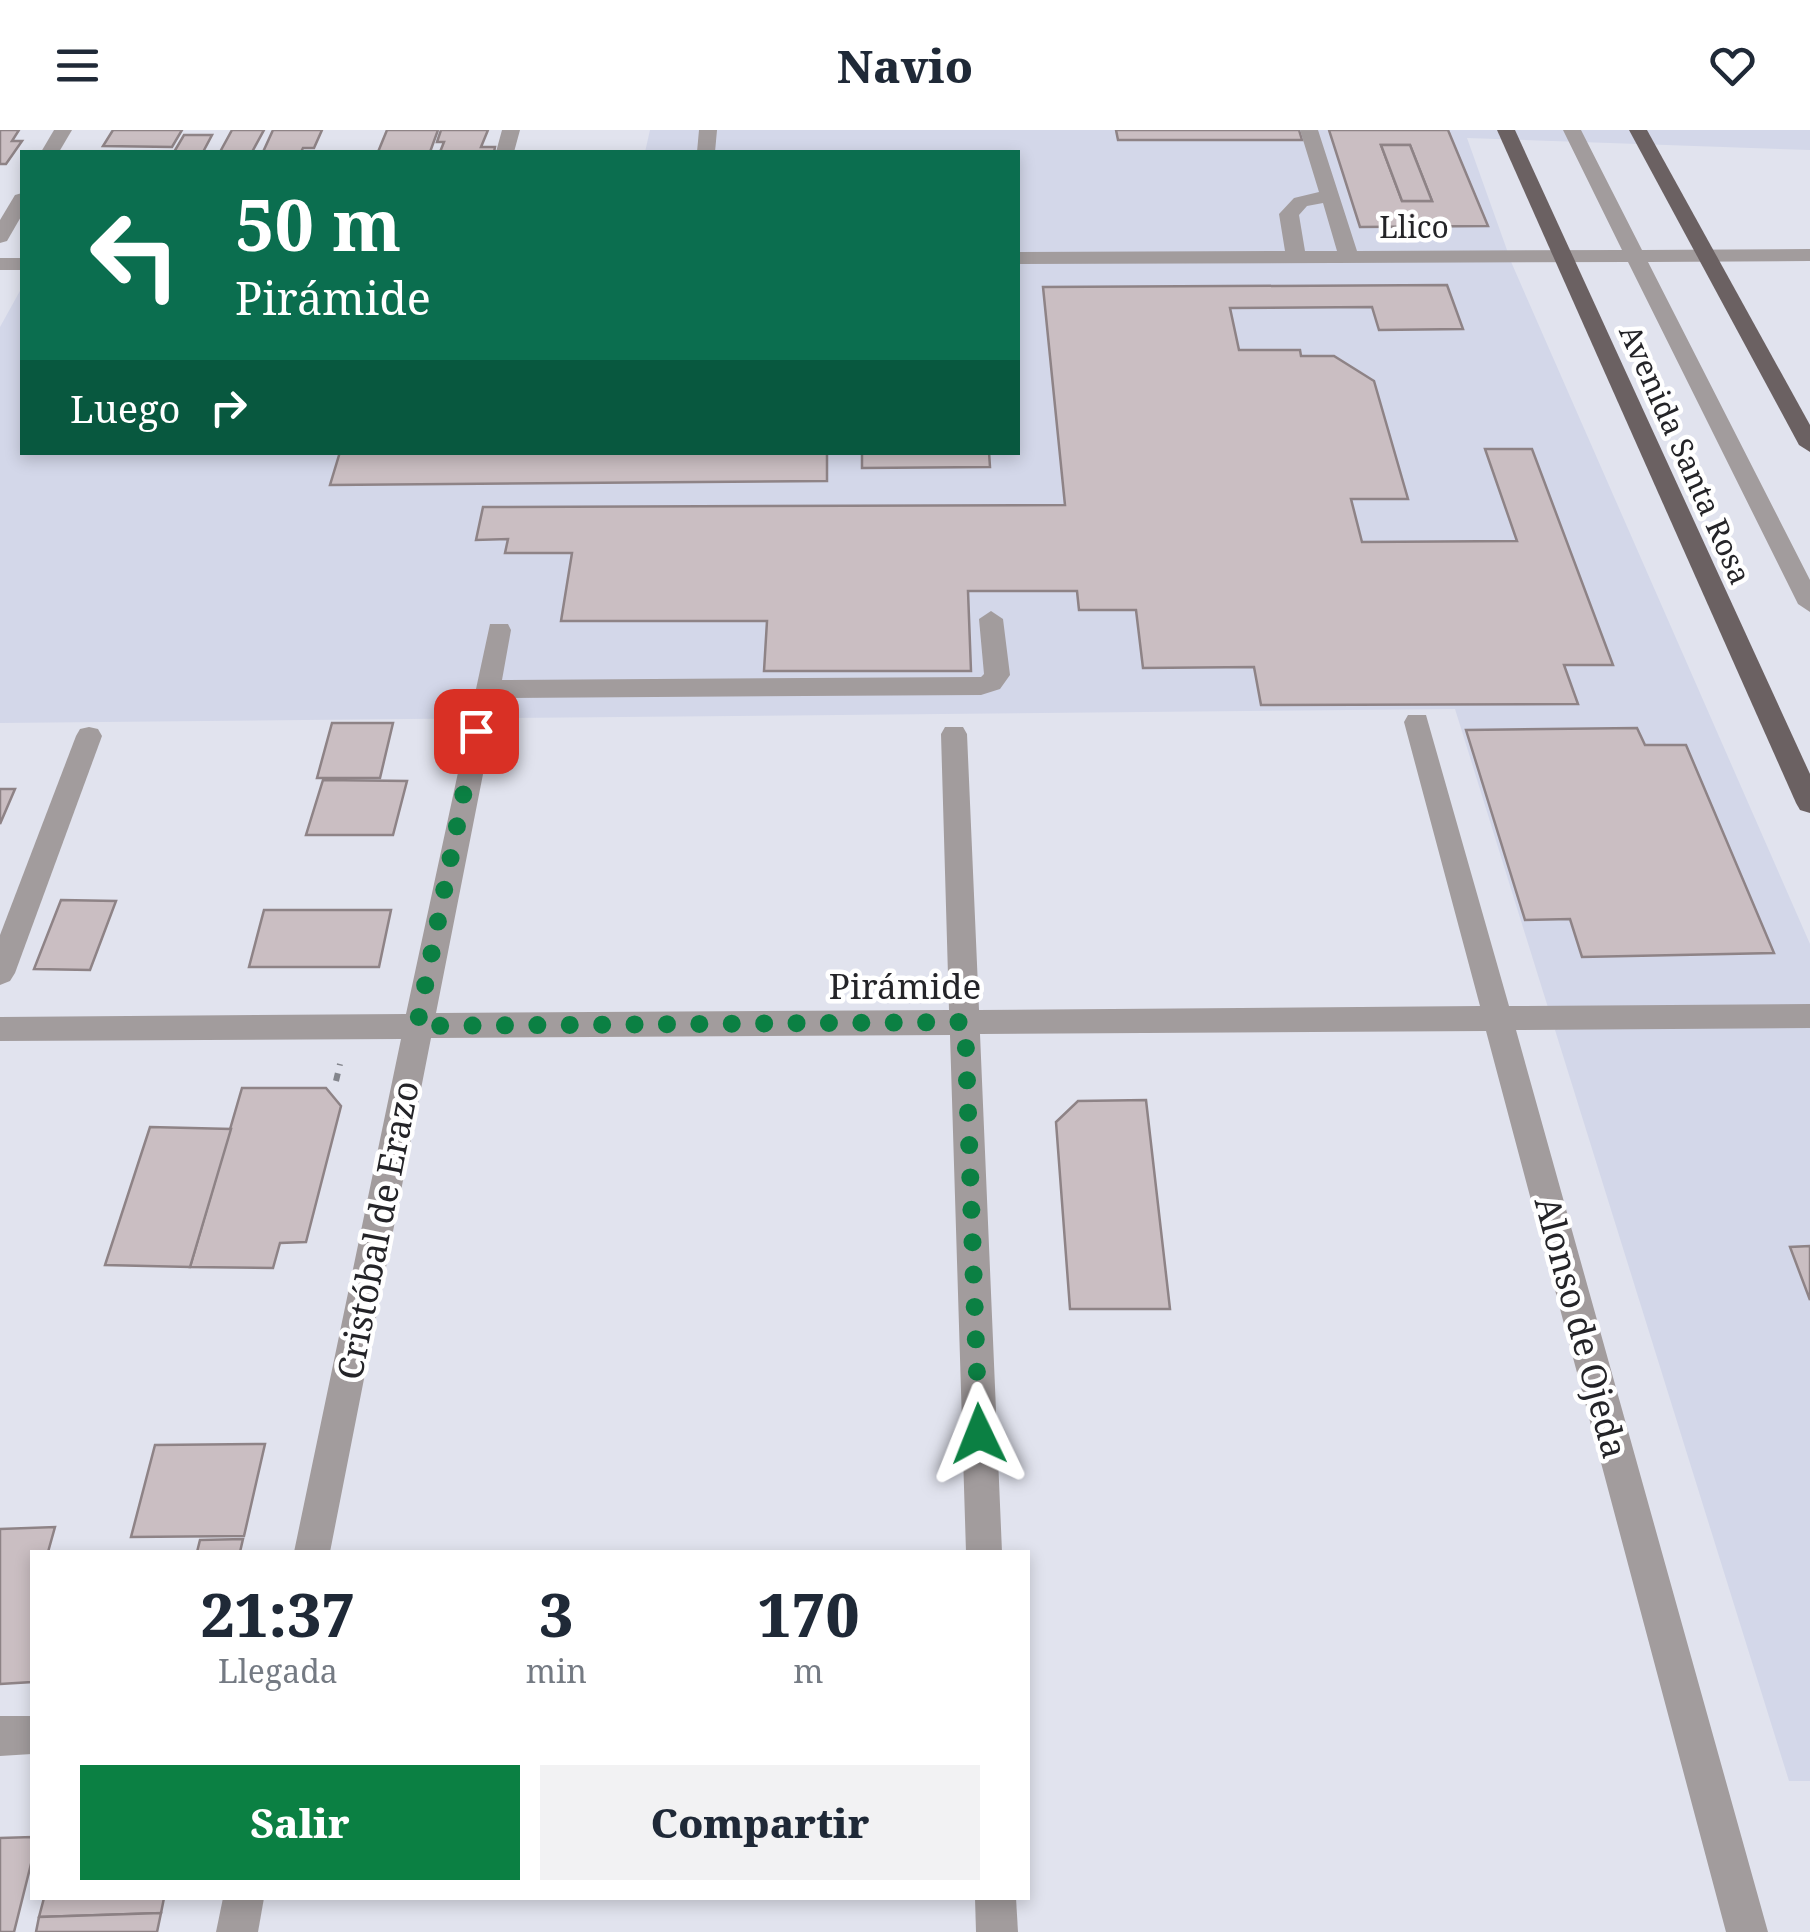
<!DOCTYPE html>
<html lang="es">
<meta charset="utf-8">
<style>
body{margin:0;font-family:"Noto Serif",serif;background:#f2f2f3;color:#1f2937;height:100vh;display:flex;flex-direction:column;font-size:38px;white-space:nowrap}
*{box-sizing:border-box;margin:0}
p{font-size:32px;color:#747a83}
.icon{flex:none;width:55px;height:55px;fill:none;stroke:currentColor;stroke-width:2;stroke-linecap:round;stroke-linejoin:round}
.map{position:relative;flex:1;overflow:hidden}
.drawer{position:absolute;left:30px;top:1420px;width:1000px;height:350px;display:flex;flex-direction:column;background:#fff;border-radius:0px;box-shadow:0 5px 15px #0003}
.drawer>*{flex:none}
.guide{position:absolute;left:20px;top:20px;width:1000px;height:305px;border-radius:0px;box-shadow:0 5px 15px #0003;background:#0b6e4f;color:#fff;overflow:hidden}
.pin{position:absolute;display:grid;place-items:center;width:85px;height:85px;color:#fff;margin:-42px;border-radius:20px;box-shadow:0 5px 15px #0006}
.me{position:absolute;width:110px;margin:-55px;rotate:358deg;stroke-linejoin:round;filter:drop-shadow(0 0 8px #0008)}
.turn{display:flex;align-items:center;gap:35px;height:210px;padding:0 50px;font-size:45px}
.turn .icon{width:130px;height:130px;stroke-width:2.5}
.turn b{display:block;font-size:70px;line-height:85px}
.then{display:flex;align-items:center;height:95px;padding:0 50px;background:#0003;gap:20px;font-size:38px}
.eta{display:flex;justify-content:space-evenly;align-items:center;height:170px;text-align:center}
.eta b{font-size:60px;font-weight:800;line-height:70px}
.button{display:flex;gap:20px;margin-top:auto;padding:20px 50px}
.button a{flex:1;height:115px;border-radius:0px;background:#0b8043;color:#fff;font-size:40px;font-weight:800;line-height:115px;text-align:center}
.button a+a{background:#f2f2f3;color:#1f2937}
header{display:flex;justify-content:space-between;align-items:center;height:130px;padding:0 50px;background:#fff;font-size:45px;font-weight:800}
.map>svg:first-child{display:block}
.built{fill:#d3d7e9}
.building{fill:#cabec2;stroke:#8e8386;stroke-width:2.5;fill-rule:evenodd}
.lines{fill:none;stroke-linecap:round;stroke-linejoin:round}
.path{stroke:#83858c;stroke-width:6;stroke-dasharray:8 8;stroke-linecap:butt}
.minor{fill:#a29c9d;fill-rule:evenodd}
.major{fill:#6b6162;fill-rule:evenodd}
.route{stroke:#0b8043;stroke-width:18;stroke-dasharray:0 32.4}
.labels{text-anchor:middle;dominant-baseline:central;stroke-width:9;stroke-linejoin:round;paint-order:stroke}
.far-street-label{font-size:30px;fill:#242428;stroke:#fff}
.street-label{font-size:35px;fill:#242428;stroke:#fff}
</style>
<header><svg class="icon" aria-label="menu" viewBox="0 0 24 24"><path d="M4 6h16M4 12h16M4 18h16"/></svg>Navio<svg class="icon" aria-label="heart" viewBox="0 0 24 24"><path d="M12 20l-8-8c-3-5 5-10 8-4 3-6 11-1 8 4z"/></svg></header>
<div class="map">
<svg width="1810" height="1802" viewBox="0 0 1810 1802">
<rect width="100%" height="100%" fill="#e1e3ee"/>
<polygon class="built" points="650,0 1810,0 1810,20 1467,8 1512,134 1810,814 1810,1651 1789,1651 1455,579 0,593 0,197 21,159 22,322 1018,322 1018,22 645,22"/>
<g class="building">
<polygon points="0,0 19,0 12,11 22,11 6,34 0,34"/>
<polygon points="113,0 182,0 172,17 103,16"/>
<polygon points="232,0 264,0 252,22 220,22"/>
<polygon points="273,0 322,0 314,18 303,18 301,22 263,22"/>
<polygon points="387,0 438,0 430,22 378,22"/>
<polygon points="441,0 488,0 481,17 495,17 494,22 440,22 444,12 437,12"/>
<polygon points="1116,0 1299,0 1302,10 1118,10"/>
<path d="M 1329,0 L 1448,0 L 1488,96 L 1360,97 ZM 1381,15 L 1410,15 L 1432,71 L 1402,71 Z"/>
<polygon points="184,5 212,5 203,22 174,22"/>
<polygon points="1381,15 1410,15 1432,71 1402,71"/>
<polygon points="1447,155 1463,199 1379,200 1372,177 1230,178 1239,220 1300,220 1301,226 1334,226 1374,251 1408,369 1351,369 1362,412 1517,411 1485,319 1532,319 1613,535 1564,535 1578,574 1261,575 1254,537 1143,538 1136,480 1079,480 1077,461 968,461 971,541 764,541 767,491 561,491 572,423 505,423 508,409 476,410 483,377 1065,375 1043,157"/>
<polygon points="340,322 827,322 827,351 330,355"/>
<polygon points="862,322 989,322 990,337 862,338"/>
<polygon points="332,593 393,593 380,648 317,648"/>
<polygon points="1637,598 1645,615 1686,615 1774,823 1582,827 1570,789 1525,790 1466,600"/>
<polygon points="323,650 407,651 393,705 306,705"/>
<polygon points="0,659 15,659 0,694"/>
<polygon points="61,770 116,771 90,840 34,839"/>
<polygon points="264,780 391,780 379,837 249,837"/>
<polygon points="242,958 326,958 341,976 306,1112 280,1113 273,1138 190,1137"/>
<polygon points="1146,970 1170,1179 1070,1179 1056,992 1078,971"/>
<polygon points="150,997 231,999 190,1137 105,1135"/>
<polygon points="1810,1116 1810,1170 1790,1117"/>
<polygon points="265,1314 244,1406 131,1407 155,1315"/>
<polygon points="55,1397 48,1422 32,1422 32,1552 0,1554 0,1399"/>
<polygon points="243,1409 240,1422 197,1422 200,1410"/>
<polygon points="32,1707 32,1730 14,1802 0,1802 0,1708"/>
<polygon points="44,1768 164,1768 161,1783 39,1787"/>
<polygon points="161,1783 157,1802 36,1802 39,1787"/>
</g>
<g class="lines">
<polyline class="path" points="336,951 340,934"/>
<g class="minor">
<polygon points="54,0 72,0 59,22 41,22"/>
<polygon points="502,0 520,0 514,22 496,22"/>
<polygon points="699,0 717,0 715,22 697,22"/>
<path d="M 1300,0 L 1318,0 L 1357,121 L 1622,120 L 1563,0 L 1581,0 L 1642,120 L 1810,119 L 1810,131 L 1648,132 L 1810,450 L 1810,482 L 1798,474 L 1628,132 L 1018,134 L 1018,122 L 1285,121 L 1279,84 L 1294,68 L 1319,62 ZM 1323,73 L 1337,121 L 1305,121 L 1299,85 L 1307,76 Z"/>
<polygon points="22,63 22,85 7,111 0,113 0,90 15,65"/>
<rect x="0" y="128" width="22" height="12"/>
<polygon points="991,481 1003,489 1010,545 1000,559 981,565 498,568 436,883 949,880 941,604 945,597 963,597 967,604 979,880 1480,876 1404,592 1408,585 1426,585 1509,876 1810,874 1810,898 1516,900 1768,1802 1726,1802 1486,901 980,904 1002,1422 966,1422 950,905 431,908 330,1422 294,1422 401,909 0,911 0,887 406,884 490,494 508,494 511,500 502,550 981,547 984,544 979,489"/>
<polygon points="89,597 98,599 102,606 15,843 10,851 0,855 0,805 76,606 80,599"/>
<polygon points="0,1586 32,1586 32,1624 0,1626"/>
<polygon points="223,1768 264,1768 258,1802 216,1802"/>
<polygon points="975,1768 1016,1768 1018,1802 976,1802"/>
</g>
<g class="major">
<polygon points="1497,0 1515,0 1810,644 1810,683 1800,680 1796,673"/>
<polygon points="1629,0 1647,0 1810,295 1810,322 1799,315"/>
</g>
</g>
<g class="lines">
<polyline class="route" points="476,601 417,896 965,892 979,1304"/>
</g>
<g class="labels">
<g class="far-street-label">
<text x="1414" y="96">Llico</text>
<text transform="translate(1686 324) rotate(66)">Avenida Santa Rosa</text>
</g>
<g class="street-label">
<text x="905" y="855">Pirámide</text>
<text transform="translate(377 1100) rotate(-79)">Cristóbal de Erazo</text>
<text transform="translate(1582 1197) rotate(75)">Alonso de Ojeda</text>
</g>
</g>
</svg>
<div class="pin" style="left:476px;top:601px;background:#d93025"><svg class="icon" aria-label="arrive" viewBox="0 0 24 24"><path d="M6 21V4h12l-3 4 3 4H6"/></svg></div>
<svg class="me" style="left:979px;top:1304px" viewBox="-20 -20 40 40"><path d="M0-17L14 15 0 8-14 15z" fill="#0b8043" stroke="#fff" stroke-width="4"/></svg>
<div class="guide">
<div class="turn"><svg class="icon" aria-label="left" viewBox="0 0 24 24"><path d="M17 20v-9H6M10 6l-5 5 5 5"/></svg><div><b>50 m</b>Pirámide</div></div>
<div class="then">Luego<svg class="icon" aria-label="right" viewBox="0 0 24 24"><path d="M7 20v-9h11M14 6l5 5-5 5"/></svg></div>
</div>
<section class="drawer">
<div class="eta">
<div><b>21:37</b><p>Llegada</p></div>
<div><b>3</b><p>min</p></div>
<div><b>170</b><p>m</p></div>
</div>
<div class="button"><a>Salir</a><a>Compartir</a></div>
</section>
</div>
